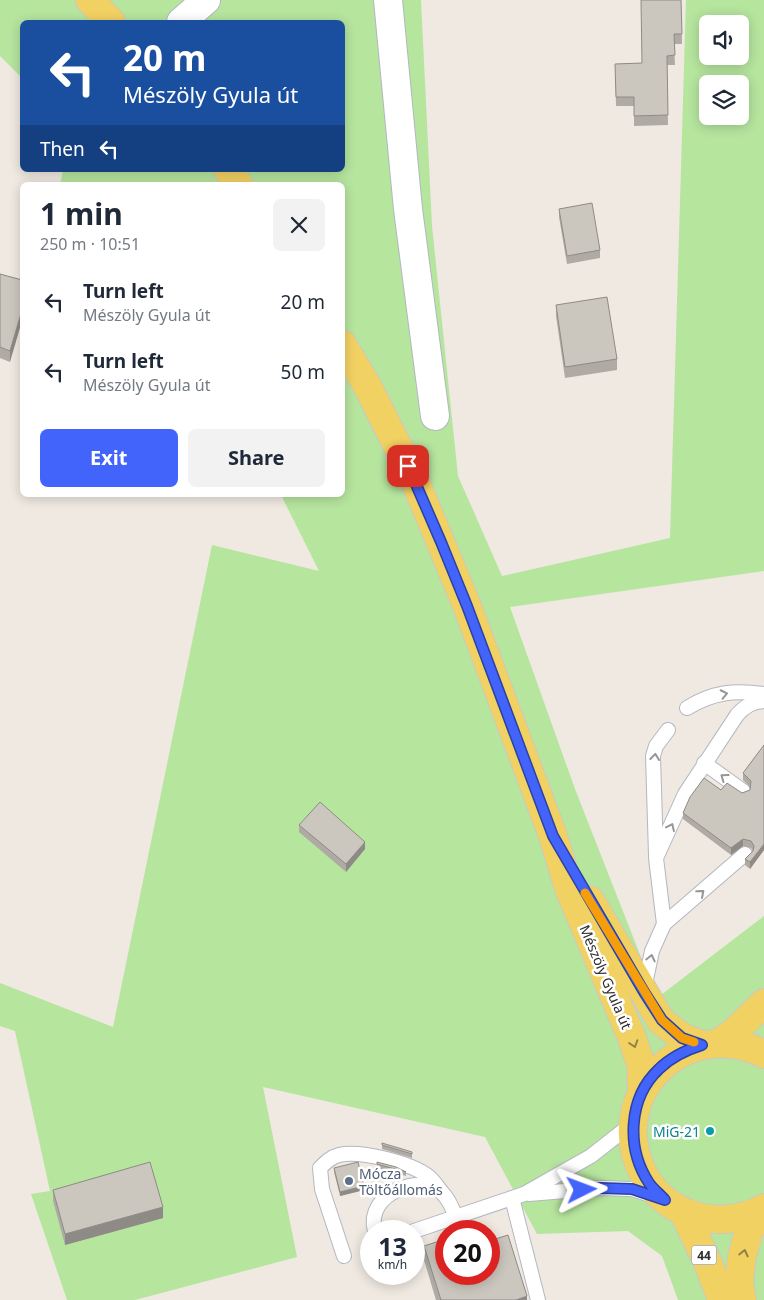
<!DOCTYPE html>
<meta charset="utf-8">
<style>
body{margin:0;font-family:"Noto Sans",sans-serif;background:#f2f2f3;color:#1f2937;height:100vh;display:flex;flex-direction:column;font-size:19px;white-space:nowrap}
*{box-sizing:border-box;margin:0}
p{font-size:16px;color:#747a83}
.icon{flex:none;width:28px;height:28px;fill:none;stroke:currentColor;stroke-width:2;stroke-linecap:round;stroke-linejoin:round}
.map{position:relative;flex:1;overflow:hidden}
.details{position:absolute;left:20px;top:182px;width:325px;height:315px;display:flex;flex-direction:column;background:#fff;border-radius:8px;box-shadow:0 2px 12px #0003}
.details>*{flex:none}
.hud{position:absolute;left:20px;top:20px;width:325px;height:152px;border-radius:8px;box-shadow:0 2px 12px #0003;background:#1a4fa0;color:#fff;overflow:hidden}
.tools{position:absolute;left:699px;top:15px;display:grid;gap:10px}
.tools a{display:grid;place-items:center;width:50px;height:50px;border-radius:8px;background:#fff;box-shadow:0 2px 12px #0003;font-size:25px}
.speed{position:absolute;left:360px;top:1220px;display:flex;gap:10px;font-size:25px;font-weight:700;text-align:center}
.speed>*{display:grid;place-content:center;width:65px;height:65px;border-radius:50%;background:#fff;box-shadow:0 2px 12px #0003;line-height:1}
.speed small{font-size:12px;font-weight:400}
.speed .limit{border:8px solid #d22;background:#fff;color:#111}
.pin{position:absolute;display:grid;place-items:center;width:42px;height:42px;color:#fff;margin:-21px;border-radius:10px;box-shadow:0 2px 8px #0006}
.me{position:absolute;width:55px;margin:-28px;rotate:87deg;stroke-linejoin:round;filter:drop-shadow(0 0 4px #0008)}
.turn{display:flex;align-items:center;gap:18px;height:105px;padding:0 20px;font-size:22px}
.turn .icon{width:65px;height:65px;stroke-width:2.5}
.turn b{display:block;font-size:35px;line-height:42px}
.then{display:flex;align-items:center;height:48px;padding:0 20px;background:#0003;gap:10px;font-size:19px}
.round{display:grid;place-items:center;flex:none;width:52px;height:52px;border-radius:8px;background:#f2f2f3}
.headline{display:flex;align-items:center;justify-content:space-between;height:85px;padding:0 20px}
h1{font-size:30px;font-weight:700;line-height:38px}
.cta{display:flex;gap:10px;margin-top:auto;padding:10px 20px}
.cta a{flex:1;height:58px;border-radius:8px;background:#4264fb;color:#fff;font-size:20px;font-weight:700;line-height:58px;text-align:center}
.cta a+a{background:#f2f2f3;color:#1f2937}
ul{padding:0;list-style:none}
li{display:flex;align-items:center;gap:15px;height:70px;padding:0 20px}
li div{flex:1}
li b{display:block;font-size:19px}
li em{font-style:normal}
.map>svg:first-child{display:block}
.green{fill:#b6e59e;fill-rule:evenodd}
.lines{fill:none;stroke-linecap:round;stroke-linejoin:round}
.lane-casing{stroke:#b4b7c1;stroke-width:16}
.street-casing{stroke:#b4b7c1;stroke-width:30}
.secondary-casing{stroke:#b4b7c1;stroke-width:30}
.primary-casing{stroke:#c9c9c9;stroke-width:30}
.lane{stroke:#fff;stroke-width:14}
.street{stroke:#fff;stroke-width:28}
.secondary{stroke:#fff;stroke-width:28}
.primary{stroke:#f2d163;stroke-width:28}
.wall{fill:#afaba4}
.shaded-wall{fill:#8e8b86}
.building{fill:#cbc7bf;stroke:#8e8b86}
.oneway{stroke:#969696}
.oneway2{stroke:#908048}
.route-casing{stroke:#2b41a3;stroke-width:12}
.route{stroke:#4264fb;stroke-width:9}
.slow{stroke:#f59e0b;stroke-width:9}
.culture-dot{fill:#0f9aa8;stroke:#fff;stroke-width:2}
.service-dot{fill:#5c6f8a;stroke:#fff;stroke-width:2}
.labels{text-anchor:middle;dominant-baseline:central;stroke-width:5;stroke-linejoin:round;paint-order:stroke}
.shield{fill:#fff;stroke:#6d6d6d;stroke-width:1}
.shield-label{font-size:12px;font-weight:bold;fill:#2e2e2e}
.street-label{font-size:14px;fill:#2e2e2e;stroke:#fff}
.culture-label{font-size:14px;fill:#0d838f;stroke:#fff;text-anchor:end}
.service-label{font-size:14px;fill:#4e5e75;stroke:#fff;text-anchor:start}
</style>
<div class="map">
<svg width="764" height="1300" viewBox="0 0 764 1300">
<rect width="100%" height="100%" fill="#efe9e1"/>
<path class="green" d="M 0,0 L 421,0 L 432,226 L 458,476 L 502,576 L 670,538 L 686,0 L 764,0 L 764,571 L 510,607 L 575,789 L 657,998 L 764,916 L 764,1300 L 678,1300 L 662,1256 L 628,1231 L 537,1234 L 485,1137 L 263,1087 L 297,1257 L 135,1300 L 67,1300 L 31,1194 L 50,1191 L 15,1031 L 0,1026 L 0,983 L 113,1027 L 212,545 L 319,571 L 281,495 L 342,495 L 342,185 L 60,185 L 63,170 L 342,170 L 342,22 L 22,22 L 22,78 L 0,56 ZM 708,24 L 740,24 L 740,56 L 708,56 ZM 708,84 L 740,84 L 740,116 L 708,116 Z"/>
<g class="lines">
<g class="lane-casing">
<g id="lane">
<path d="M 687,708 C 713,692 734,690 764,694"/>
<polyline points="704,763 743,791"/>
<polyline points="656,855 653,756 656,746 668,730"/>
<path d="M 664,924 L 656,858 L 685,794 L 737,715 C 745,706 752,702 764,701"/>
<polyline points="644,989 652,951 664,924 745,854"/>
<polyline points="529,1194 601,1188 632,1189 654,1196"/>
<polyline points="512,1198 538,1300"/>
<path d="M 375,1231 C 364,1193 425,1170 445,1196 C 450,1202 453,1210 456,1217"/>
<polyline points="414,1231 524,1194 591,1156 633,1123"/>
<path d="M 344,1256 L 322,1189 L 320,1168 C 326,1162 331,1157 339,1155 C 360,1150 412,1163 429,1177 C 435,1182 439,1189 444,1195"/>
</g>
</g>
<g class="street-casing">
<polyline id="street" points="388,0 408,209 435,416"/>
</g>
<g class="secondary-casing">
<polyline id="secondary" points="181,22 206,0"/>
</g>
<g class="primary-casing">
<g id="primary">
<polyline points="90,0 111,22"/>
<polyline points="228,170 239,185"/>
<polyline points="342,344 369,389 415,481 467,606 553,836 569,889 632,1038 641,1065 642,1091"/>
<polyline points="590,900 661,1021 682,1037 702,1045"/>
<polyline points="719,1043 734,1032 764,1003"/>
<path d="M 764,1054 C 684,1014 601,1097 645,1177 C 654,1193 670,1206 687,1213 C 711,1223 741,1221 764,1208"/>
<polyline points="683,1211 708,1263 722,1300"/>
<polyline points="742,1300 739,1282 742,1256 750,1228 764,1212"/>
</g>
</g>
<use href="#lane" class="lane"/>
<use href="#street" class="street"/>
<use href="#secondary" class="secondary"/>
<use href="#primary" class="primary"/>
</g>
<g class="wall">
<polygon points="681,0 682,44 674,44 675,65 667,65 668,125 634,126 634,106 616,106 615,64 642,63"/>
<polygon points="559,209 600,250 600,258 567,264 559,217"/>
<polygon points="0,274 22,280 10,362 0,358"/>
<polygon points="556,305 617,359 617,370 565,378 556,316"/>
<polygon points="764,745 764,850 750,869 745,865 745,859 753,851 751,848 743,846 731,855 683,819 683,813 750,790 750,787 743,780 743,773"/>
<polygon points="299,825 365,849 346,872 299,832"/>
<polygon points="382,1145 412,1152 412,1158 382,1149"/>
<polygon points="377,1164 406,1172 406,1176 377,1168"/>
<polygon points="334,1168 364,1190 340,1196 334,1172"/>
<polygon points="53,1190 163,1218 65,1245 53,1201"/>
<polygon points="424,1246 527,1300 436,1300 424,1260"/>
</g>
<g class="shaded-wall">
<polygon points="22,310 22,321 10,362 10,351"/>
<polygon points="743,839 743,846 731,855 731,848"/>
<polygon points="365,842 365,849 346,872 346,864"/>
<polygon points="764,844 764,850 750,869 750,862"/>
<polygon points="364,1186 364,1190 340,1196 340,1192"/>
<polygon points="163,1207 163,1218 65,1245 65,1234"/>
<polygon points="527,1296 527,1300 516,1300"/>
</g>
<g class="building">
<polygon points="641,0 681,0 682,34 674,34 675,55 667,56 668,115 634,116 634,97 616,97 615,64 642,63"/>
<polygon points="592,203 600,250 567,256 559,209"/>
<polygon points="0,274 22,280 22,310 10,351 0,347"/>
<polygon points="607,297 617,359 565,367 556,305"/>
<polygon points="764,745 764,844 750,862 745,859 753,851 754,846 751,841 743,839 731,848 683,813 690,797 704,778 721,790 727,783 742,793 750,790 751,781 743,773"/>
<polygon points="320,802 365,842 346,864 299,825"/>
<polygon points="382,1143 412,1152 412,1154 382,1145"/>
<polygon points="150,1162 163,1207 65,1234 53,1190"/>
<polygon points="358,1162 364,1186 340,1192 334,1168"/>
<polygon points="377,1162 396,1167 406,1172 377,1164"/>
<polygon points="508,1235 527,1296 516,1300 441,1300 424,1246 446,1239 446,1274 489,1274 489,1241"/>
</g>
<defs><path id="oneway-chevron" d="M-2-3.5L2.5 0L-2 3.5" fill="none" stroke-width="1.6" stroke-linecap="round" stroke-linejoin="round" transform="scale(1.25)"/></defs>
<g class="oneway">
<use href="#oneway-chevron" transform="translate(724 694) rotate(-12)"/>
<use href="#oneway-chevron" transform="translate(655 757) rotate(-84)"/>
<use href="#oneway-chevron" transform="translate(724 777) rotate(-144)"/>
<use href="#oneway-chevron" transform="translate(671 827) rotate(-65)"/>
<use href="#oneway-chevron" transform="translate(701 893) rotate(-41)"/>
<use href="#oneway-chevron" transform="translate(651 958) rotate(-77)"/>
</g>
<g class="oneway2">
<use href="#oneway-chevron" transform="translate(634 1044) rotate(72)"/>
<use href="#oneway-chevron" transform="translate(744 1253) rotate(-77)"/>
</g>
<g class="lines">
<g class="route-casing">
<path id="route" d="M 408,466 L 441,542 L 467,606 L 553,836 L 644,992 L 662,1020 L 682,1038 L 702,1045 C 686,1050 671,1057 659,1069 C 628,1098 626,1148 649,1183 C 653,1189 660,1194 665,1200 L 632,1189 L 600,1188 L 582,1190"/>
</g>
<use href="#route" class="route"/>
<polyline class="slow" points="585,893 662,1020 682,1038 694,1042"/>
</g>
<circle class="culture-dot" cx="710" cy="1131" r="5"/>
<circle class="service-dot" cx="349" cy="1181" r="5"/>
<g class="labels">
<rect class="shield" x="691.5" y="1245.5" width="25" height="19" rx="4"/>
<g class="shield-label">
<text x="704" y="1255">44</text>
</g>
<g class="street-label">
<text transform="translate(606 977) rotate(67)">Mészöly Gyula út</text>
</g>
<g class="culture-label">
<text x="700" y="1131">MiG-21</text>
</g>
<g class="service-label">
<text x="359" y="1173">Mócza<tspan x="359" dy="16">Töltőállomás</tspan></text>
</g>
</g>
</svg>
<div class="tools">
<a><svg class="icon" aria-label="sound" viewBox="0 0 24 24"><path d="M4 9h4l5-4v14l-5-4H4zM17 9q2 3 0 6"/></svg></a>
<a><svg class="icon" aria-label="layers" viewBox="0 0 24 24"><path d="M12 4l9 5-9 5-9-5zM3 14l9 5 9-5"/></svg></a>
</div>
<div class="speed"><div>13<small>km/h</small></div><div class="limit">20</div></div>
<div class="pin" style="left:408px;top:466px;background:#d93025"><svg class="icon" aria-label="arrive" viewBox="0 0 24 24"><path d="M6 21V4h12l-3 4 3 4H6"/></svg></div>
<svg class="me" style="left:582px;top:1190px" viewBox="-20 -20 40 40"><path d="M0-17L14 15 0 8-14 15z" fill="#4264fb" stroke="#fff" stroke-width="4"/></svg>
<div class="hud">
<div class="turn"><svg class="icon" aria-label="left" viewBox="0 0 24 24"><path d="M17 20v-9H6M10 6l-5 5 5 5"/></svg><div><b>20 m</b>Mészöly Gyula út</div></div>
<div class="then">Then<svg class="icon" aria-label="left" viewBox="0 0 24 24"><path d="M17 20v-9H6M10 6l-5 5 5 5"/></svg></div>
</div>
<section class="details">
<div class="headline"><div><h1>1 min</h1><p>250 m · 10:51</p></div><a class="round"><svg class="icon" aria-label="close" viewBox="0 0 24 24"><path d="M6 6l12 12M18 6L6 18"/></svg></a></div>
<ul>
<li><svg class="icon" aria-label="left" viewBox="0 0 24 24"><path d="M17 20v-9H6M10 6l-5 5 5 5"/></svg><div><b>Turn left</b><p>Mészöly Gyula út</p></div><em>20 m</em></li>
<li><svg class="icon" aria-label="left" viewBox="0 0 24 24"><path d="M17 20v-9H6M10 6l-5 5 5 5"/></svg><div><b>Turn left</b><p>Mészöly Gyula út</p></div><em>50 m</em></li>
</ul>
<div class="cta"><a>Exit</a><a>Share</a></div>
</section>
</div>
